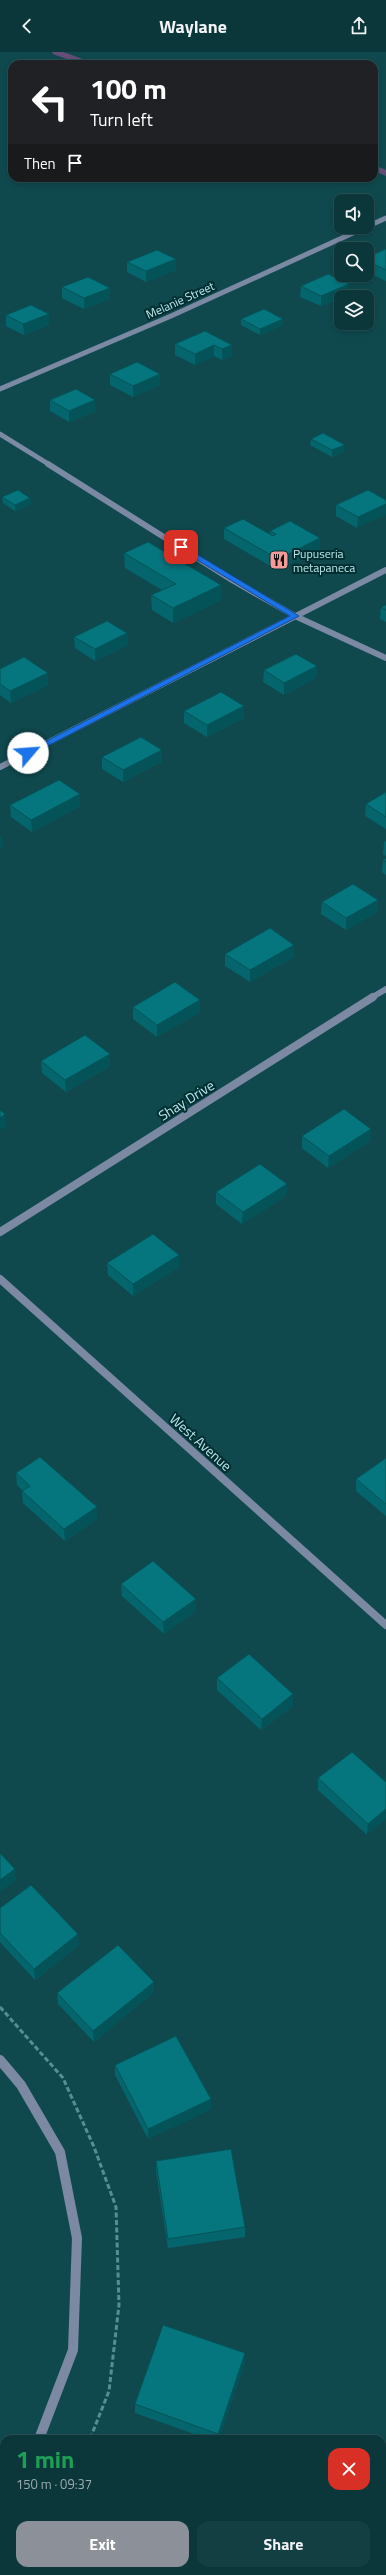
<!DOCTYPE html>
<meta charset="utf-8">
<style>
body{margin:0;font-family:"Titillium Web",sans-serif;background:#143f42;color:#f1f3f6;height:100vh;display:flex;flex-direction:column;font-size:15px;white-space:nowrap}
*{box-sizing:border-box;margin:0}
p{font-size:13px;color:#9aacaf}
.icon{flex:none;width:22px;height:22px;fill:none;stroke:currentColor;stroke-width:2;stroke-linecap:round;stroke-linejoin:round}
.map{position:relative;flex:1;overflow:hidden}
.sheet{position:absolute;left:0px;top:2383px;width:386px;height:140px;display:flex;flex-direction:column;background:#0b373a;border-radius:12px 12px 0 0;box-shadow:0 2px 6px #0003,0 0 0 1px #2b5154}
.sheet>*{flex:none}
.banner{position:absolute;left:8px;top:8px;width:370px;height:122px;border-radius:12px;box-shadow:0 2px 6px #0003,0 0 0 1px #2b5154;background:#202124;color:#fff;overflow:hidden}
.tools{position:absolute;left:334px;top:142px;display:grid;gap:8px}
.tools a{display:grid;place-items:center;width:40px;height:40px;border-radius:8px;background:#0b373a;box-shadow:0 2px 6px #0003,0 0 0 1px #2b5154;font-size:20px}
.pin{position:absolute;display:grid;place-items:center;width:34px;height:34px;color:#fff;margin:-17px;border-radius:8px;box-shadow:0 2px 6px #0006}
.me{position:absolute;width:44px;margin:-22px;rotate:63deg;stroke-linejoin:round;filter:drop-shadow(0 0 3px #0008)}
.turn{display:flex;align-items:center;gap:14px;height:84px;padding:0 16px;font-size:18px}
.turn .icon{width:52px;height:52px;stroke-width:2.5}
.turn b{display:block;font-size:28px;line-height:34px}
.then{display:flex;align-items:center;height:38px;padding:0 16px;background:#0003;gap:8px;font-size:15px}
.round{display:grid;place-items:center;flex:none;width:42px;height:42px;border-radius:12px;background:#143f42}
.overview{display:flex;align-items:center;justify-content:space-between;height:68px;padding:0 16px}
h1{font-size:24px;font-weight:700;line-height:30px;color:#1e9e55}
.primary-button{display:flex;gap:8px;margin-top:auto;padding:8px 16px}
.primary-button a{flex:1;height:46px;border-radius:12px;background:#8c9099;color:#fff;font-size:16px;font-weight:700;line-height:46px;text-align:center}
.primary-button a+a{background:#143f42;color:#f1f3f6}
header{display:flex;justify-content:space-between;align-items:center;height:52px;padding:0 16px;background:#0b373a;font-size:18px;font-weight:700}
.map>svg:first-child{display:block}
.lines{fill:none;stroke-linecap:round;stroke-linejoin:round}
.stream{stroke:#644e77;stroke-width:5.5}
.path{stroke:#588d92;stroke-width:3;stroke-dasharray:5 2.5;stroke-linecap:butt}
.lane-far1{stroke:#7b89a3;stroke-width:5}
.lane{stroke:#7b89a3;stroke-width:6}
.street-far3{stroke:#7b89a3;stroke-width:5}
.street-far2{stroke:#7b89a3;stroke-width:6}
.street-far1{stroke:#7b89a3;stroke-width:8}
.street{stroke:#7b89a3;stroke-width:10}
.wall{fill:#05656c}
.shaded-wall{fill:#045358}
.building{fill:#06767e;stroke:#045358}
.route{fill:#1a73e8;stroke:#114b97}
.labels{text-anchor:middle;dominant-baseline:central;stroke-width:4;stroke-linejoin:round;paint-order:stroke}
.far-street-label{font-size:12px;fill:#bbe9ed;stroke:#002e31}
.far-poi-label{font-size:12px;fill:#bbe9ed;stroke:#002e31;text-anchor:start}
.street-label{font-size:14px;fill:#bbe9ed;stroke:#002e31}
</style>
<header><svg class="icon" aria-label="back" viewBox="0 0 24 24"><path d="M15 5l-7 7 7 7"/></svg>Waylane<svg class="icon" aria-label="share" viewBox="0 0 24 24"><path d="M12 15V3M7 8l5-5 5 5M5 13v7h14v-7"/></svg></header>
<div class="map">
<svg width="386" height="2523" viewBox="0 0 386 2523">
<rect width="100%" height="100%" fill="#0f494e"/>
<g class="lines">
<g class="stream">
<polyline points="55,0 89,12"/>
<polyline points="374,116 386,121"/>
</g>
<g class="path">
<polyline points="0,1955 63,2026 94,2095 116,2155 119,2253 109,2339 90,2387"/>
<polyline points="1,2523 5,2519"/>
</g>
<polyline class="lane-far1" points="0,382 50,413"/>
<polyline class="lane" points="48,412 232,528 295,564 386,606"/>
<polyline class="street-far3" points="0,337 171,264 386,166"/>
<g class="street-far2">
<polyline points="0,715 386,518"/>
<polyline points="371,946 386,937"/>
</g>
<g class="street-far1">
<polyline points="0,1180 373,945"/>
<polyline points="0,1227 386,1573"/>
</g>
<g class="street">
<polyline points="0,2008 21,2033 60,2100 77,2186 73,2298 39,2387"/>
<polyline points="0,2445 4,2440"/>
</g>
</g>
<g class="wall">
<polygon points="386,197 386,229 367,220 367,205"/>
<polygon points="176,207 176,218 146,230 127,220 127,210"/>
<polygon points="301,234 348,243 343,245 341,245 341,246 321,254 300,245"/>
<polygon points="62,235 110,236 110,247 84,257 62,246"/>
<polygon points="49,262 49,273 24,283 6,274 6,263"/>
<polygon points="241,267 283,273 260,283 241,273"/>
<polygon points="205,279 232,304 222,308 214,304 195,313 175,303 175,292"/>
<polygon points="110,322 160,322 160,333 133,345 110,333"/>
<polygon points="50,348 96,359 69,370 50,359"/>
<polygon points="311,387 344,399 332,405 310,393"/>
<polygon points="368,438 357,476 336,464 336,453"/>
<polygon points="2,445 30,446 31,452 15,459 3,451"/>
<polygon points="224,476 270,482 270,479 320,497 277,518 224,487"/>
<polygon points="124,501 221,533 221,548 173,571 152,558 151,543 162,538 125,516"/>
<polygon points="386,553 386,570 380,567 381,555"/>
<polygon points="127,581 128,593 95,609 75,596 74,585"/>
<polygon points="317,614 316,626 284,643 263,630 264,618"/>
<polygon points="0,617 48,621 48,633 11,651 0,643"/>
<polygon points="244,654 244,666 207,685 184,671 184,659"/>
<polygon points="162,698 162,710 123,730 102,717 102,705"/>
<polygon points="386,740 386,777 365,764 366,752"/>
<polygon points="80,742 80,754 32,780 11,765 10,753"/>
<polygon points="386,789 386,804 383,802 384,790"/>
<polygon points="386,806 386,823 382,820 383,808"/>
<polygon points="378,848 377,860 346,878 321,862 322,850"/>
<polygon points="294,893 294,905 250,930 225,914 225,902"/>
<polygon points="133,955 200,960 157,985 133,967"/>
<polygon points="41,1009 110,1014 66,1040 42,1021"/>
<polygon points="302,1084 370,1089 328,1116 302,1096"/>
<polygon points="287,1132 286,1144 242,1172 216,1152 216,1140"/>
<polygon points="107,1211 179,1215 133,1244 108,1223"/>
<polygon points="386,1406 386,1464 356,1439 356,1427"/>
<polygon points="16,1421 97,1467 65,1489 23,1451 22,1439 23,1439 17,1433"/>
<polygon points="121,1532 196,1559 164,1582 122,1544"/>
<polygon points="217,1626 293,1654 261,1678 217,1638"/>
<polygon points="318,1726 386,1730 367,1783 318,1738"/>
<polygon points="0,1856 79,1893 35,1928 0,1890"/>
<polygon points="154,1930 154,1940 94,1990 58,1952 57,1941"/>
<polygon points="115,2013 211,2057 148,2087 115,2023"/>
<polygon points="156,2109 245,2175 245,2185 168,2196 156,2119"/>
<polygon points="245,2310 219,2387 208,2387 135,2361 135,2352"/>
<polygon points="170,2519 197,2519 196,2523 180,2523"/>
</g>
<g class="shaded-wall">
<polygon points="176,207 176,218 146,230 146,219"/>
<polygon points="349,232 348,243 343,245 341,245 341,246 321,254 321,244"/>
<polygon points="110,236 110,247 84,257 84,246"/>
<polygon points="49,262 49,273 24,283 23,272"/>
<polygon points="283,267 283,273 260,283 260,277"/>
<polygon points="214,293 214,304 195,313 195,302"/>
<polygon points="232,293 232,304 222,308 222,297"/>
<polygon points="160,322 160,333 133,345 133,334"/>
<polygon points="95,348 96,359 69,370 69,359"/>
<polygon points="345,393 344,399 332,405 332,398"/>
<polygon points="30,446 31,452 15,459 15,453"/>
<polygon points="386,452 386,463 357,476 358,465"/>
<polygon points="320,486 320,497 277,518 278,507"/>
<polygon points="221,533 221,548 173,571 173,556"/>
<polygon points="127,581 128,593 95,609 95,597"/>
<polygon points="317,614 316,626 284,643 284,631"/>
<polygon points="48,621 48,633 11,651 10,639"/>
<polygon points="244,654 244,666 207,685 207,673"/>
<polygon points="162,698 162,710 123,730 123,718"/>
<polygon points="80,742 80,754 32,780 31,768"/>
<polygon points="2,784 3,796 0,797 0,785"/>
<polygon points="378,848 377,860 346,878 346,866"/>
<polygon points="294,893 294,905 250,930 250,918"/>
<polygon points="200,948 200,960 157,985 157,973"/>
<polygon points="110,1002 110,1014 66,1040 65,1028"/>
<polygon points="5,1062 6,1075 0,1078 0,1066"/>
<polygon points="371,1077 370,1089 328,1116 329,1104"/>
<polygon points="287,1132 286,1144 242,1172 243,1160"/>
<polygon points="179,1203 179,1215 133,1244 133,1232"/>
<polygon points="97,1455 97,1467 65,1489 64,1477"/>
<polygon points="196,1547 196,1559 164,1582 163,1570"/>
<polygon points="293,1642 293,1654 261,1678 262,1667"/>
<polygon points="386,1757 386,1767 367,1783 368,1772"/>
<polygon points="15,1817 16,1828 0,1840 0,1828"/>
<polygon points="78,1882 79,1893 35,1928 34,1917"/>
<polygon points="154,1930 154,1940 94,1990 93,1979"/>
<polygon points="211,2047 211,2057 148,2087 148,2077"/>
<polygon points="245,2301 245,2310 219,2387 218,2387 218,2382"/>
<polygon points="194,2519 197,2519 196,2523 194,2523"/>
</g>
<g class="building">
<polygon points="386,197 386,218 367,209 367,205"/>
<polygon points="157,198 176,207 146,219 127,210"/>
<polygon points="328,222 349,232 321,244 301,234"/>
<polygon points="88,225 110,236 84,246 62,235"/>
<polygon points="31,253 49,262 23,272 6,263"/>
<polygon points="264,257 283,267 260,277 241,267"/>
<polygon points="205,279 232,293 222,297 214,293 195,302 175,292"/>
<polygon points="137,310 160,322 133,334 110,322"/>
<polygon points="76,337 95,348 69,359 50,348"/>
<polygon points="323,381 345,393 332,398 311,387"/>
<polygon points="18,438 30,446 15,453 2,445"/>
<polygon points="368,438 386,448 386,452 358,465 336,453"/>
<polygon points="243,467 273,484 276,482 270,479 290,469 320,486 278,507 224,476"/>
<polygon points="148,490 221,533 173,556 151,543 176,532 124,501"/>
<polygon points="386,553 386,558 381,555"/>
<polygon points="107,569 127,581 95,597 74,585"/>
<polygon points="296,602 317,614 284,631 264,618"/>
<polygon points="24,605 48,621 10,639 0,632 0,617"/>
<polygon points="221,640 244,654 207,673 184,659"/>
<polygon points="141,685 162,698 123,718 102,705"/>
<polygon points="59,728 80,742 31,768 10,753"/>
<polygon points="386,740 386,765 366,752"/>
<polygon points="386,806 386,810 383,808"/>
<polygon points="353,832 378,848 346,866 322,850"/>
<polygon points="270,876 294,893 250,918 225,902"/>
<polygon points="175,930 200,948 157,973 133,955"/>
<polygon points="85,983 110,1002 65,1028 41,1009"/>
<polygon points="344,1057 371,1077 329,1104 302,1084"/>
<polygon points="0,1058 5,1062 0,1066"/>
<polygon points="260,1112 287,1132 243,1160 216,1140"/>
<polygon points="153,1182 179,1203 133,1232 107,1211"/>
<polygon points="40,1405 97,1455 64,1477 22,1439 30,1434 16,1421"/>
<polygon points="386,1406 386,1452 356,1427"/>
<polygon points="153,1509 196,1547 163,1570 121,1532"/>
<polygon points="249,1602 293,1642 262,1667 217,1626"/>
<polygon points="352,1700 386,1730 386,1757 368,1772 318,1726"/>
<polygon points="0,1801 15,1817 0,1828"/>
<polygon points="31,1833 78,1882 34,1917 0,1881 0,1856"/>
<polygon points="118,1893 154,1930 93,1979 57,1941"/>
<polygon points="176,1984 211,2047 148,2077 115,2013"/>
<polygon points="231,2097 245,2175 168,2187 156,2109"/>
<polygon points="163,2273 245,2301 218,2382 135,2352"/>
<polygon points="70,2519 104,2519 108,2523 66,2523"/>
</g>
<polygon class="route" points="179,494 183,494 299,564 30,703 25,703 25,700 290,564 179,497"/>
<defs>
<g id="restaurant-square" transform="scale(1)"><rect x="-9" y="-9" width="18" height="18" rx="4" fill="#f59b97" stroke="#002e31"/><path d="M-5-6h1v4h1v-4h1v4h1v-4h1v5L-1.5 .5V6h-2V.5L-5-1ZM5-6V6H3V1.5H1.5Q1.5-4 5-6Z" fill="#111"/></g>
</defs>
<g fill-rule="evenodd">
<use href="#restaurant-square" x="279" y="508"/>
</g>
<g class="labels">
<g class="far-street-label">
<text transform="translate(180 248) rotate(-24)">Melanie Street</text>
</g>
<g class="far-poi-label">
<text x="293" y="501">Pupuseria<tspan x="293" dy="14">metapaneca</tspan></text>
</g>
<g class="street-label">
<text transform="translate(186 1048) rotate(-32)">Shay Drive</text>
<text transform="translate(201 1390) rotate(42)">West Avenue</text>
</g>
</g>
</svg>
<div class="tools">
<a><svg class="icon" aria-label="sound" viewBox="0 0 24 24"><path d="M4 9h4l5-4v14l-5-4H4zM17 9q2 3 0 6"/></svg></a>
<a><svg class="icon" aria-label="search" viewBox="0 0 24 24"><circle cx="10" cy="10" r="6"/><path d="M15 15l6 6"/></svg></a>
<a><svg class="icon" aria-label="layers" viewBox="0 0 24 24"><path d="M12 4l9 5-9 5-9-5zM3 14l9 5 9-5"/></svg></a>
</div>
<div class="pin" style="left:181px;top:495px;background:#d93025"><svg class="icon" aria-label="arrive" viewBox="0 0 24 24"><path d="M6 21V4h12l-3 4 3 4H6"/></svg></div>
<svg class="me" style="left:28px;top:701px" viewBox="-20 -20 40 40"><circle r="19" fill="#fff"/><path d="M0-13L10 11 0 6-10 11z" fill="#1a73e8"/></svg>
<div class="banner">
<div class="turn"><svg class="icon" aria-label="left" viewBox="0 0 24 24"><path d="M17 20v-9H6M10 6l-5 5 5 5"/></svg><div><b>100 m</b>Turn left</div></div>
<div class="then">Then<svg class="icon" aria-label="arrive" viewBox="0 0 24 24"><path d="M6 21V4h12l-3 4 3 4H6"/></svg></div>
</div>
<section class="sheet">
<div class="overview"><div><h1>1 min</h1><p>150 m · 09:37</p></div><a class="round" style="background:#d93025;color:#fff"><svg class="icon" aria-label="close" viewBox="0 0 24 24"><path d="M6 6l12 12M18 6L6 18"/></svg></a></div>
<div class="primary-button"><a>Exit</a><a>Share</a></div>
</section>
</div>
